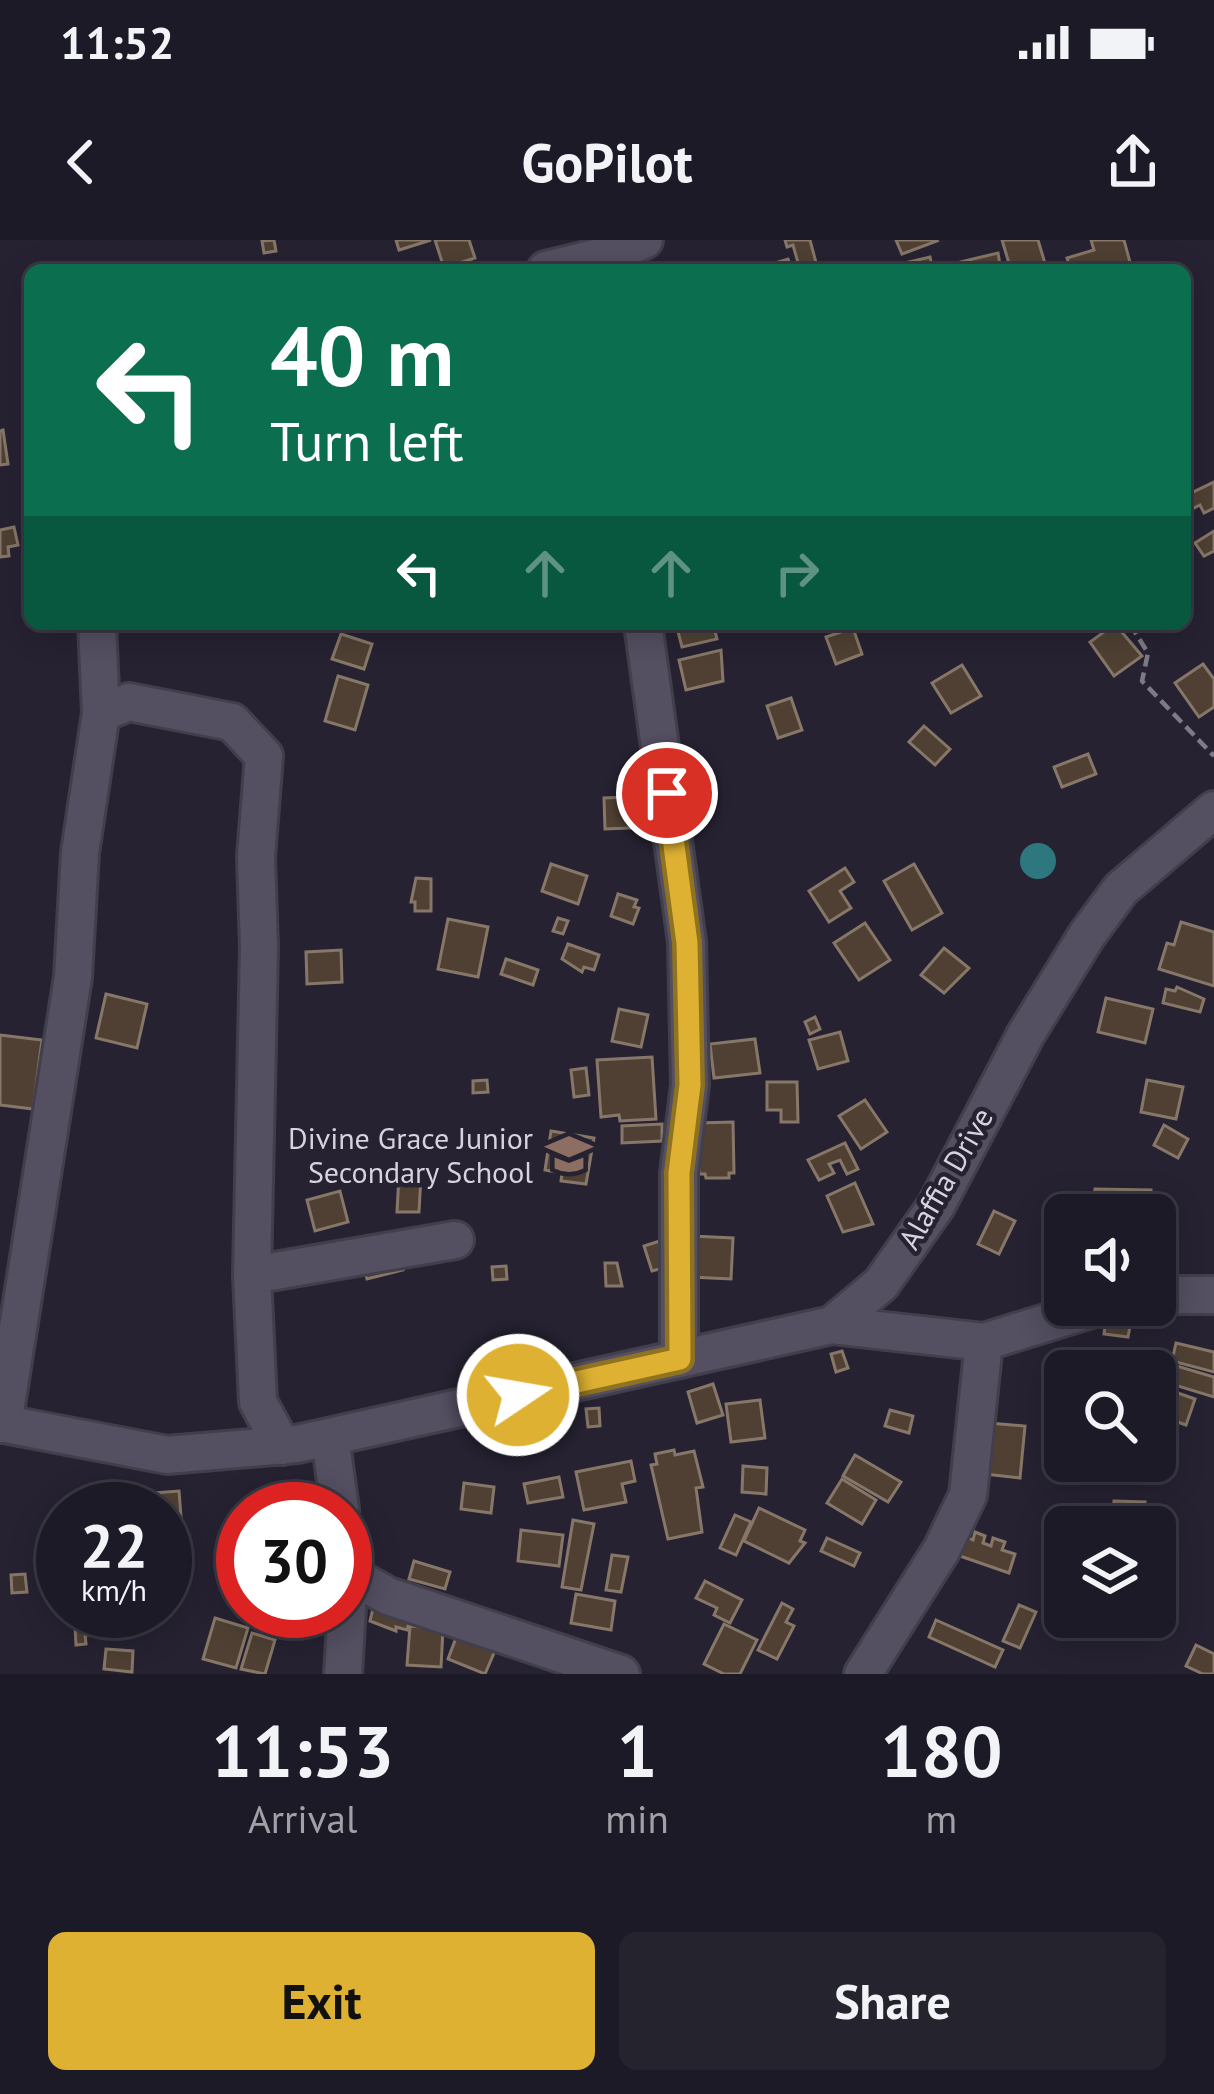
<!DOCTYPE html>
<style>
body{margin:0;font-family:"PT Sans",sans-serif;background:#25232e;color:#f1f3f6;height:100vh;display:flex;flex-direction:column;font-size:45px;white-space:nowrap}
*{box-sizing:border-box;margin:0}
p{font-size:39px;color:#a0a1a7}
.icon{flex:none;width:66px;height:66px;fill:none;stroke:currentColor;stroke-width:2;stroke-linecap:round;stroke-linejoin:round}
.map{position:relative;height:1434px;overflow:hidden}
.panel{display:flex;flex-direction:column;background:#1c1a26;flex:1}
.panel>*{flex:none}
.banner{position:absolute;left:24px;top:24px;width:1167px;height:366px;border-radius:18px;box-shadow:0 6px 30px #0003,0 0 0 3px #3a3843;background:#0b6e4f;color:#fff;overflow:hidden}
.tools{position:absolute;left:1044px;top:954px;display:grid;gap:24px}
.tools a{display:grid;place-items:center;width:132px;height:132px;border-radius:18px;background:#1c1a26;box-shadow:0 6px 30px #0003,0 0 0 3px #3a3843;font-size:60px}
.speed{position:absolute;left:36px;top:1242px;display:flex;gap:24px;font-size:60px;font-weight:700;text-align:center}
.speed>*{display:grid;place-content:center;width:156px;height:156px;border-radius:50%;background:#1c1a26;box-shadow:0 6px 30px #0003,0 0 0 3px #3a3843;line-height:1}
.speed small{font-size:30px;font-weight:400}
.speed .limit{border:18px solid #d22;background:#fff;color:#111}
.pin{position:absolute;display:grid;place-items:center;width:102px;height:102px;color:#fff;margin:-51px;border:6px solid #fff;border-radius:50%;box-shadow:0 3px 12px #0007}
.me{position:absolute;width:132px;margin:-66px;rotate:78deg;stroke-linejoin:round;filter:drop-shadow(0 0 9px #0008)}
.turn{display:flex;align-items:center;gap:42px;height:252px;padding:0 48px;font-size:54px}
.turn .icon{width:156px;height:156px;stroke-width:2.5}
.turn b{display:block;font-size:84px;line-height:102px}
.lanes{display:flex;align-items:center;height:114px;padding:0 48px;background:#0003;justify-content:center;gap:60px;direction:ltr}
.lanes .off{opacity:.35}
.eta{display:flex;justify-content:space-evenly;align-items:center;height:204px;text-align:center}
.eta b{font-size:72px;font-weight:600;line-height:84px}
.button{display:flex;gap:24px;margin-top:auto;padding:24px 48px}
.button a{flex:1;height:138px;border-radius:18px;background:#deb133;color:#111;font-size:48px;font-weight:600;line-height:138px;text-align:center}
.button a+a{background:#25232e;color:#f1f3f6}
.status{display:flex;justify-content:space-between;align-items:center;height:84px;padding:0 60px;background:#1c1a26;direction:ltr}
.status svg{height:33px;fill:currentColor}
header{display:flex;justify-content:space-between;align-items:center;height:156px;padding:0 48px;background:#1c1a26;font-size:54px;font-weight:600}
.map>svg:first-child{display:block}
.water{fill:#2d787f}
.building{fill:#4f4033;stroke:#867768;stroke-width:3}
.lines{fill:none;stroke-linecap:round;stroke-linejoin:round}
.minor-casing{stroke:#423f4c;stroke-width:42}
.path{stroke:#7e7b88;stroke-width:4.5;stroke-dasharray:12 6;stroke-linecap:butt}
.minor{stroke:#544f61;stroke-width:36}
.route-casing{stroke:#907321;stroke-width:30}
.route{stroke:#deb133;stroke-width:21}
.labels{text-anchor:middle;dominant-baseline:central;stroke-width:9;stroke-linejoin:round;paint-order:stroke}
.poi-label{font-size:30px;fill:#d5d3dd;stroke:#262232;text-anchor:end}
.street-label{font-size:30px;fill:#d5d3dd;stroke:#262232}
</style>
<div class="status"><b>11:52</b><svg viewBox="0 0 49 12"><path d="M0 12V9h3v3zM5 12V6h3v6zM10 12V3h3v9zM15 12V0h3v12zM26 1h20v11H26zM47 4h2v5h-2z"/></svg></div>
<header><svg class="icon" aria-label="back" viewBox="0 0 24 24"><path d="M15 5l-7 7 7 7"/></svg>GoPilot<svg class="icon" aria-label="share" viewBox="0 0 24 24"><path d="M12 15V3M7 8l5-5 5 5M5 13v7h14v-7"/></svg></header>
<div class="map">
<svg width="1214" height="1434" viewBox="0 0 1214 1434">
<rect width="100%" height="100%" fill="#262232"/>
<circle class="water" cx="1038" cy="621" r="18"/>
<g class="building">
<polygon points="274,0 276,11 264,13 262,1"/>
<polygon points="396,0 431,0 399,10"/>
<polygon points="435,0 469,0 475,18 444,28"/>
<polygon points="785,0 810,0 818,30 800,30 793,5 787,7"/>
<polygon points="896,0 936,0 937,1 902,14"/>
<polygon points="1002,0 1038,0 1047,30 1011,30"/>
<polygon points="1091,0 1124,0 1131,26 1118,30 1071,30 1067,18 1094,10"/>
<polygon points="998,13 1001,30 962,30 960,22"/>
<polygon points="930,17 933,30 884,30 883,28"/>
<polygon points="788,19 792,30 755,30 755,29"/>
<polygon points="3,190 8,224 0,225 0,191"/>
<polygon points="1214,242 1214,268 1204,273 1200,265 1192,269 1185,256"/>
<polygon points="14,287 18,305 8,307 9,316 0,317 0,290"/>
<polygon points="1214,291 1214,311 1204,316 1195,303"/>
<polygon points="676,384 713,384 717,399 682,407"/>
<polygon points="1115,384 1142,416 1114,436 1090,402"/>
<polygon points="853,388 862,414 836,424 826,397"/>
<polygon points="341,394 372,404 364,429 332,419"/>
<polygon points="721,410 723,441 686,450 679,420"/>
<polygon points="1203,424 1214,439 1214,467 1199,477 1175,443"/>
<polygon points="962,425 981,456 951,473 932,443"/>
<polygon points="338,436 368,445 355,490 325,481"/>
<polygon points="791,458 802,490 778,498 767,466"/>
<polygon points="924,486 950,509 935,525 909,502"/>
<polygon points="1088,514 1096,534 1062,547 1054,527"/>
<polygon points="653,556 655,587 605,589 604,558"/>
<polygon points="551,624 587,636 578,664 542,651"/>
<polygon points="914,624 942,673 912,690 884,641"/>
<polygon points="845,628 854,642 840,651 851,668 829,682 809,651"/>
<polygon points="416,638 431,639 431,671 415,671 415,662 411,662"/>
<polygon points="618,654 637,660 634,667 639,668 633,684 611,676"/>
<polygon points="558,678 568,681 563,694 553,691"/>
<polygon points="448,679 488,687 478,737 438,729"/>
<polygon points="1181,682 1214,692 1214,746 1159,729 1167,703 1174,705"/>
<polygon points="865,683 890,720 859,740 834,703"/>
<polygon points="568,704 599,715 594,730 584,727 582,732 562,719"/>
<polygon points="944,708 969,728 944,753 921,735"/>
<polygon points="341,710 342,742 307,744 306,712"/>
<polygon points="506,719 538,730 533,745 501,734"/>
<polygon points="1177,747 1204,759 1200,772 1163,763 1166,749 1175,751"/>
<polygon points="106,754 147,764 137,808 96,798"/>
<polygon points="1106,758 1153,769 1145,803 1098,792"/>
<polygon points="619,769 648,775 641,807 612,801"/>
<polygon points="815,777 820,789 810,794 805,782"/>
<polygon points="840,792 848,821 818,829 809,800"/>
<polygon points="0,795 42,800 33,869 0,865"/>
<polygon points="755,799 760,833 714,838 710,804"/>
<polygon points="652,817 656,879 620,881 619,875 601,877 597,820"/>
<polygon points="586,828 589,855 574,857 571,830"/>
<polygon points="487,840 488,852 473,853 473,841"/>
<polygon points="1147,840 1183,847 1176,879 1141,872"/>
<polygon points="767,842 797,842 798,882 781,882 781,870 767,870"/>
<polygon points="865,860 887,892 861,909 839,876"/>
<polygon points="733,882 734,933 729,933 729,938 706,938 705,934 699,934 698,883"/>
<polygon points="662,884 662,901 622,903 622,886"/>
<polygon points="1164,885 1188,899 1178,918 1154,905"/>
<polygon points="551,891 594,898 586,944 561,941 562,933 545,930"/>
<polygon points="845,903 858,929 847,934 840,920 829,924 834,933 819,940 808,920"/>
<polygon points="399,935 421,935 419,972 397,972"/>
<polygon points="855,943 873,984 843,992 827,956"/>
<polygon points="1095,949 1151,950 1150,975 1124,975 1124,964 1094,963"/>
<polygon points="340,951 348,982 315,991 307,960"/>
<polygon points="994,971 1015,981 999,1014 978,1004"/>
<polygon points="691,996 733,998 731,1039 690,1037"/>
<polygon points="660,1001 667,1027 652,1031 644,1006"/>
<polygon points="399,1012 403,1030 367,1039 362,1022"/>
<polygon points="605,1023 617,1023 622,1046 606,1046"/>
<polygon points="506,1026 507,1039 493,1040 492,1027"/>
<polygon points="1107,1072 1132,1076 1128,1097 1104,1094"/>
<polygon points="1176,1103 1214,1112 1214,1132 1172,1121"/>
<polygon points="842,1111 848,1128 836,1132 831,1114"/>
<polygon points="1160,1121 1214,1137 1214,1157 1155,1139"/>
<polygon points="713,1144 723,1175 697,1183 688,1152"/>
<polygon points="1155,1145 1195,1159 1186,1185 1155,1174"/>
<polygon points="760,1160 765,1198 731,1202 726,1164"/>
<polygon points="599,1168 600,1186 588,1187 586,1169"/>
<polygon points="890,1170 913,1176 909,1193 885,1186"/>
<polygon points="989,1183 1025,1186 1020,1238 984,1234"/>
<polygon points="674,1210 675,1215 694,1211 703,1247 696,1248 702,1292 668,1299 651,1225 657,1224 655,1214"/>
<polygon points="855,1215 901,1242 888,1262 843,1236"/>
<polygon points="631,1221 635,1241 622,1244 626,1262 584,1270 576,1232"/>
<polygon points="743,1226 767,1228 766,1254 742,1252"/>
<polygon points="559,1237 563,1257 528,1263 524,1244"/>
<polygon points="842,1239 876,1260 862,1284 827,1263"/>
<polygon points="464,1243 494,1247 491,1273 461,1269"/>
<polygon points="179,1251 183,1302 165,1304 165,1269 142,1269 141,1254"/>
<polygon points="1114,1261 1145,1262 1144,1278 1113,1277"/>
<polygon points="759,1268 805,1290 800,1301 805,1303 789,1323 744,1301"/>
<polygon points="735,1275 751,1282 736,1315 720,1308"/>
<polygon points="573,1280 594,1284 581,1350 562,1347"/>
<polygon points="521,1290 563,1295 559,1326 518,1321"/>
<polygon points="975,1292 985,1296 983,1303 991,1306 993,1298 1005,1302 1002,1310 1015,1314 1009,1333 960,1316 966,1297 973,1300"/>
<polygon points="827,1298 860,1313 854,1326 821,1311"/>
<polygon points="612,1315 628,1317 621,1352 606,1350"/>
<polygon points="414,1321 450,1332 445,1349 409,1339"/>
<polygon points="25,1334 27,1352 12,1353 11,1335"/>
<polygon points="233,1335 243,1339 242,1356 228,1352"/>
<polygon points="705,1341 742,1360 730,1383 714,1375 717,1368 696,1358"/>
<polygon points="576,1354 615,1361 611,1390 571,1383"/>
<polygon points="782,1363 793,1369 786,1382 794,1386 777,1419 758,1410"/>
<polygon points="374,1364 411,1373 407,1390 396,1387 396,1391 370,1381"/>
<polygon points="1019,1365 1036,1372 1020,1408 1003,1401"/>
<polygon points="114,1371 142,1371 143,1383 115,1385"/>
<polygon points="109,1374 111,1393 88,1395 87,1376"/>
<polygon points="215,1378 248,1388 236,1428 203,1419"/>
<polygon points="936,1380 1003,1410 995,1427 929,1397"/>
<polygon points="84,1384 86,1404 76,1405 75,1385"/>
<polygon points="724,1384 757,1400 740,1434 724,1434 704,1424"/>
<polygon points="410,1386 443,1389 441,1427 407,1425"/>
<polygon points="459,1390 497,1406 485,1434 448,1419"/>
<polygon points="252,1393 275,1400 265,1434 241,1429"/>
<polygon points="1196,1405 1214,1414 1214,1434 1203,1434 1186,1426"/>
<polygon points="106,1409 133,1411 132,1432 104,1429"/>
</g>
<g class="lines">
<g class="minor-casing">
<g id="minor">
<polyline points="546,30 608,15 644,0"/>
<polyline points="643,384 687,702 690,845 679,933 679,1119"/>
<polyline points="101,473 129,462 232,482 264,516 256,617 259,707 252,1035 258,1162 282,1206"/>
<polyline points="252,1035 455,1000"/>
<polyline points="1155,1055 1214,1055"/>
<polyline points="832,1085 984,1102 1104,1065"/>
<polyline points="0,1183 167,1215 297,1204 832,1085 881,1044 936,966 1026,794 1087,695 1121,649 1214,570"/>
<polyline points="3,1184 73,737 80,613 101,473 97,384"/>
<polyline points="330,1197 340,1269"/>
<polyline points="349,1334 388,1356 621,1434"/>
<polyline points="343,1434 349,1334 345,1308"/>
<polyline points="863,1434 942,1309 968,1255 984,1102"/>
</g>
</g>
<polyline class="path" points="1130,384 1148,413 1142,441 1214,516"/>
<use href="#minor" class="minor"/>
</g>
<g class="lines">
<g class="route-casing">
<polyline id="route" points="518,1155 680,1119 679,933 690,845 688,750 687,703 667,553"/>
</g>
<use href="#route" class="route"/>
</g>
<defs>
<g id="school-bare" transform="scale(3.6)"><path d="M0-5L7-2L0 1L-7-2ZM-4 1L0 2.5L4 1V4Q0 6-4 4Z" fill="#8d6e63" stroke="#262232" stroke-width="2.5" paint-order="stroke"/></g>
</defs>
<g fill-rule="evenodd">
<use href="#school-bare" x="569" y="914"/>
</g>
<g class="labels">
<g class="poi-label">
<text x="533" y="897">Divine Grace Junior<tspan x="533" dy="34">Secondary School</tspan></text>
</g>
<g class="street-label">
<text transform="translate(945 938) rotate(-60)">Alaffia Drive</text>
</g>
</g>
</svg>
<div class="tools">
<a><svg class="icon" aria-label="sound" viewBox="0 0 24 24"><path d="M4 9h4l5-4v14l-5-4H4zM17 9q2 3 0 6"/></svg></a>
<a><svg class="icon" aria-label="search" viewBox="0 0 24 24"><circle cx="10" cy="10" r="6"/><path d="M15 15l6 6"/></svg></a>
<a><svg class="icon" aria-label="layers" viewBox="0 0 24 24"><path d="M12 4l9 5-9 5-9-5zM3 14l9 5 9-5"/></svg></a>
</div>
<div class="speed"><div>22<small>km/h</small></div><div class="limit">30</div></div>
<div class="pin" style="left:667px;top:553px;background:#d93025"><svg class="icon" aria-label="arrive" viewBox="0 0 24 24"><path d="M6 21V4h12l-3 4 3 4H6"/></svg></div>
<svg class="me" style="left:518px;top:1155px" viewBox="-20 -20 40 40"><circle r="17" fill="#deb133" stroke="#fff" stroke-width="3"/><path d="M0-11L8 9 0 5-8 9z" fill="#fff"/></svg>
<div class="banner">
<div class="turn"><svg class="icon" aria-label="left" viewBox="0 0 24 24"><path d="M17 20v-9H6M10 6l-5 5 5 5"/></svg><div><b>40 m</b>Turn left</div></div>
<div class="lanes"><svg class="icon" aria-label="left" viewBox="0 0 24 24"><path d="M17 20v-9H6M10 6l-5 5 5 5"/></svg><svg class="icon off" aria-label="ahead" viewBox="0 0 24 24"><path d="M12 20V5M6 11l6-6 6 6"/></svg><svg class="icon off" aria-label="ahead" viewBox="0 0 24 24"><path d="M12 20V5M6 11l6-6 6 6"/></svg><svg class="icon off" aria-label="right" viewBox="0 0 24 24"><path d="M7 20v-9h11M14 6l5 5-5 5"/></svg></div>
</div>
</div>
<section class="panel">
<div class="eta">
<div><b>11:53</b><p>Arrival</p></div>
<div><b>1</b><p>min</p></div>
<div><b>180</b><p>m</p></div>
</div>
<div class="button"><a>Exit</a><a>Share</a></div>
</section>
